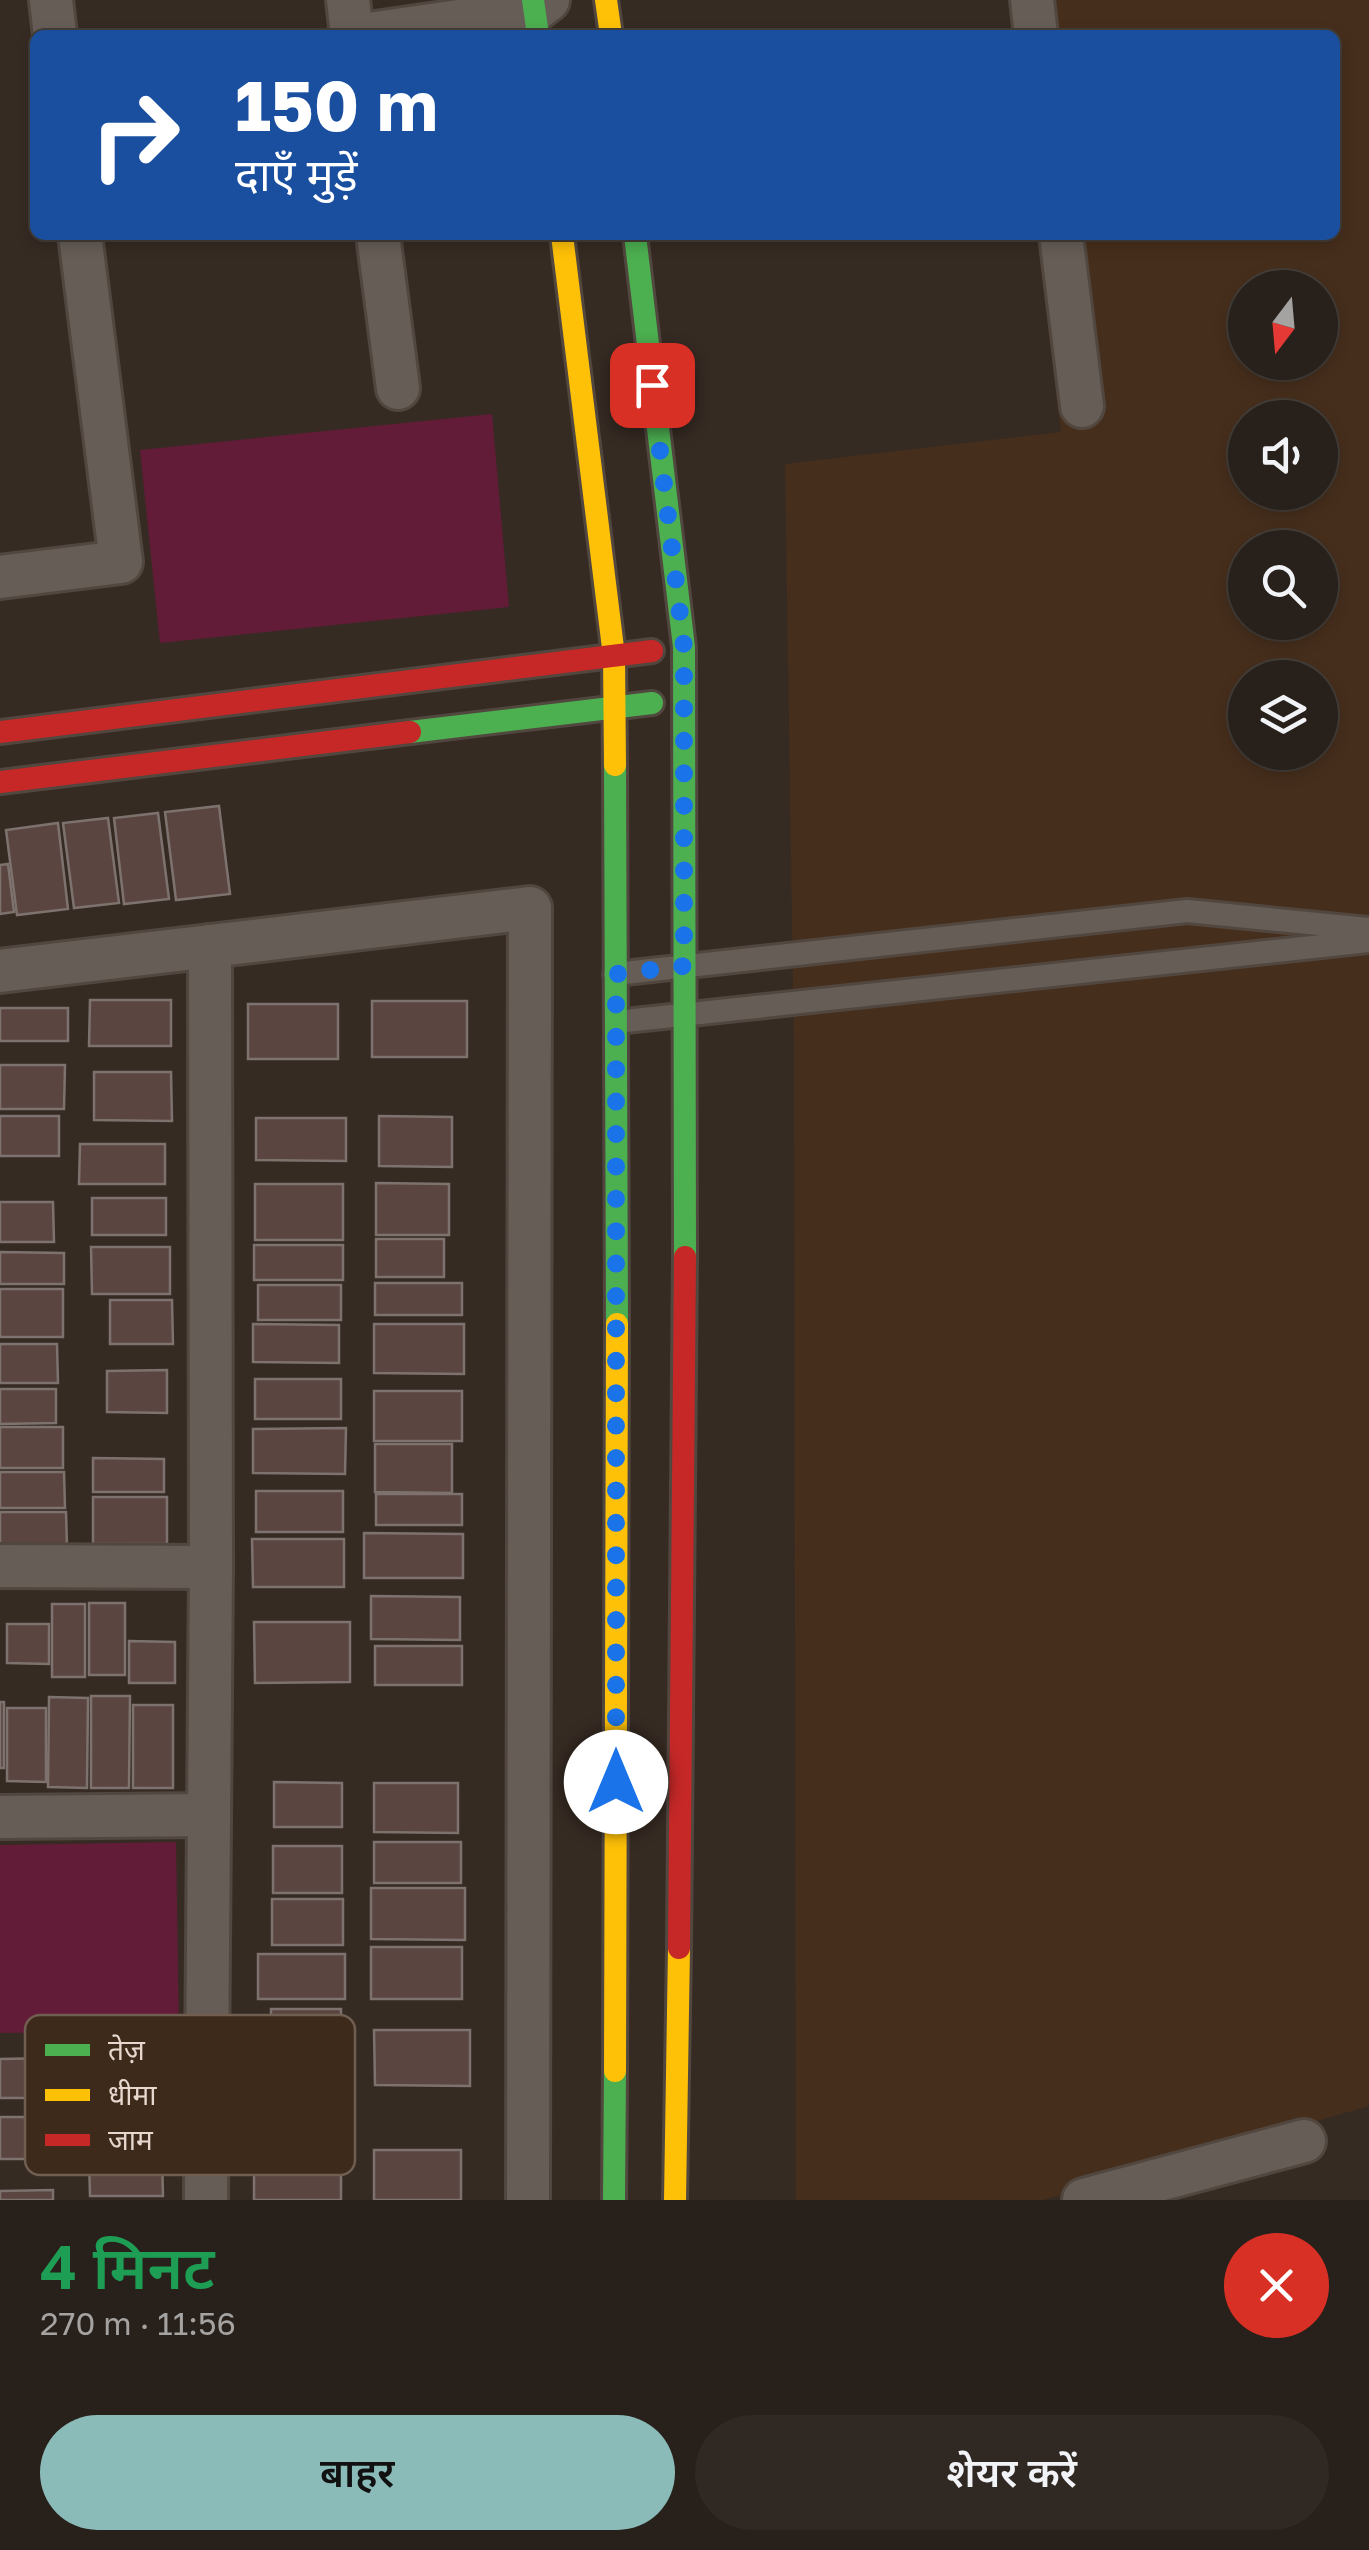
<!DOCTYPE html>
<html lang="hi">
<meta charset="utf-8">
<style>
body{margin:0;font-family:"Golos Text","Noto Sans Devanagari",sans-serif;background:#302823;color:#f1f3f6;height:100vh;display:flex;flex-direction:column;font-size:38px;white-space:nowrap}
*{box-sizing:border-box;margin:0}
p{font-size:32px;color:#a5a3a2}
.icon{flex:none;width:55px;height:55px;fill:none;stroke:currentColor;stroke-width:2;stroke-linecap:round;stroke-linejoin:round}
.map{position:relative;height:2200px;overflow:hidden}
.panel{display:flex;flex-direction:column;background:#28201a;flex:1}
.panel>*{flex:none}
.hud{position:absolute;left:30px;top:30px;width:1310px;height:210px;border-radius:15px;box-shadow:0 5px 15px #0003,0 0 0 2px #443e39;background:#1a4fa0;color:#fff;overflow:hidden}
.needle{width:65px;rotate:196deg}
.controls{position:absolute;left:1228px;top:270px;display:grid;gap:20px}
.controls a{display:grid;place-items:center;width:110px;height:110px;border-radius:50%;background:#28201a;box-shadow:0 5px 15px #0003,0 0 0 2px #443e39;font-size:50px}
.pin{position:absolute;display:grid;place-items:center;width:85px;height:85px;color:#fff;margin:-42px;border-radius:20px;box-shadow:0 5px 15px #0006}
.me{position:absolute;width:110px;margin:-55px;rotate:0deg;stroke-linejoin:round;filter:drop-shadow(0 0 8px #0008)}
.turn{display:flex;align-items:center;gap:35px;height:210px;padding:0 40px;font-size:45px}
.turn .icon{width:130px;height:130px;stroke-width:2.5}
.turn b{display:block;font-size:70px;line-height:85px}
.round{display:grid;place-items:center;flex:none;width:105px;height:105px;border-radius:52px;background:#302823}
.summary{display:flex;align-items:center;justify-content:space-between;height:170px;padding:0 40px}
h1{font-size:60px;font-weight:600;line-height:75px;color:#1e9e55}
.action{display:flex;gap:20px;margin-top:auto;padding:20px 40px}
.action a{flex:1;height:115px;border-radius:60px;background:#8bbbb9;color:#111;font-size:40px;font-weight:600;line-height:115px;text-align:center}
.action a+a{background:#302823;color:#f1f3f6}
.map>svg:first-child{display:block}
.built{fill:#462e1c;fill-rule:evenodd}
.green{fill:#621c38}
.building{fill:#5b4541;stroke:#7d726d;stroke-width:2.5}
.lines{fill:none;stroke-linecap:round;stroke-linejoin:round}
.lane-casing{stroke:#51473f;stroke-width:28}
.street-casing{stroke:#51473f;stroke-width:48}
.fast-casing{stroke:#51473f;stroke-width:28}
.slow-casing{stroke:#51473f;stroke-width:28}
.jam-casing{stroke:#51473f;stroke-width:28}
.lane{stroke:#665d57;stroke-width:22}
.street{stroke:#665d57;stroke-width:42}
.fast{stroke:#4caf50;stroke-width:22}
.slow{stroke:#ffc107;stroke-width:22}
.jam{stroke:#c62828;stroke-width:22}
.route{stroke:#1a73e8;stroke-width:18;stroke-dasharray:0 32.4}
.key{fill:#3e2a1b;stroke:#705e51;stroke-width:2.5}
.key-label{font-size:28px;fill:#e6d8cf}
</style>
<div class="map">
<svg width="1369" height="2200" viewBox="0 0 1369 2200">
<rect width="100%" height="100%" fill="#362b23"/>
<path class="built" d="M 1008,0 L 1369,0 L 1369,2106 L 1043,2200 L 796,2200 L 794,1054 L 785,464 L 1061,432 L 1037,235 L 1335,235 L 1335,35 L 1013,35 ZM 1245,288 L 1320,288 L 1320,362 L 1245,362 ZM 1245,418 L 1320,418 L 1320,492 L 1245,492 ZM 1245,548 L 1320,548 L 1320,622 L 1245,622 ZM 1245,678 L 1320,678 L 1320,752 L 1245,752 Z"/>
<g class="green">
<polygon points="492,414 509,607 160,643 140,450"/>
<polygon points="176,1842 179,2031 0,2033 0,1845"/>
</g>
<g class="building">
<polygon points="219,806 230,894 176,900 165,812"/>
<polygon points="158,813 169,899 124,904 114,818"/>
<polygon points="108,818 119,903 74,908 63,823"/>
<polygon points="58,823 68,909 17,915 6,830"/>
<polygon points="8,864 14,912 0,914 0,865"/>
<polygon points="90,1000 171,1000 171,1046 89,1046"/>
<rect x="372" y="1001" width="95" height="56"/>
<rect x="248" y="1004" width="90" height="55"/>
<rect x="0" y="1008" width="68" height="33"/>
<polygon points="0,1065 65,1065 64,1109 0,1109"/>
<polygon points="94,1072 171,1072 172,1121 94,1120"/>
<rect x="0" y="1116" width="59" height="40"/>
<polygon points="379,1116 452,1117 452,1167 379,1166"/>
<polygon points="256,1118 346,1118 346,1161 256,1160"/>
<polygon points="80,1144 165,1144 165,1184 79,1184"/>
<polygon points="376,1183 449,1184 449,1235 376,1235"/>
<rect x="255" y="1184" width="88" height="56"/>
<rect x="92" y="1198" width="74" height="37"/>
<polygon points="0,1202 53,1202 54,1242 0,1242"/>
<rect x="376" y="1239" width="68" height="38"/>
<rect x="254" y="1245" width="89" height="35"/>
<polygon points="91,1247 170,1247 170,1294 92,1294"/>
<polygon points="0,1252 64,1253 64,1284 0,1284"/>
<rect x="375" y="1283" width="87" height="32"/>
<rect x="258" y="1285" width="83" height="35"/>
<rect x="0" y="1289" width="63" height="48"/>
<polygon points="110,1300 172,1300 173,1344 110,1344"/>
<polygon points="253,1324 339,1325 339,1363 253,1362"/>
<polygon points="374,1324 464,1324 464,1374 374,1373"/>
<polygon points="0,1344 57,1344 58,1383 0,1383"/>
<polygon points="167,1370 167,1413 107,1412 107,1371"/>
<rect x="255" y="1379" width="86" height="40"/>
<polygon points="0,1389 56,1389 56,1423 0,1424"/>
<rect x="374" y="1391" width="88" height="50"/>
<rect x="0" y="1427" width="63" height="41"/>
<polygon points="346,1428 345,1474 253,1473 253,1429"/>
<polygon points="375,1444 452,1444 452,1493 375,1492"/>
<polygon points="93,1458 164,1459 164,1492 93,1492"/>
<polygon points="0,1472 64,1472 65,1508 0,1508"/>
<rect x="256" y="1491" width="87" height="41"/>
<rect x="376" y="1494" width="86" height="31"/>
<rect x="93" y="1497" width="74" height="47"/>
<polygon points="0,1512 66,1512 67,1546 0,1546"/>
<polygon points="364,1533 463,1534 463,1578 364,1578"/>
<polygon points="252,1539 344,1539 344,1587 253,1587"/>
<polygon points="371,1596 460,1597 460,1640 371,1639"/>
<rect x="89" y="1603" width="36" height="72"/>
<rect x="52" y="1604" width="33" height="73"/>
<polygon points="254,1622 350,1622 350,1682 255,1683"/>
<polygon points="7,1624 49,1624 49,1664 7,1663"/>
<polygon points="129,1641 175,1642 175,1683 129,1683"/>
<rect x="375" y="1646" width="87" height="39"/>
<polygon points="91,1696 130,1696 129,1788 91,1788"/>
<polygon points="49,1697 88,1698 87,1788 48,1787"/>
<rect x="0" y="1702" width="4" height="66"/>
<rect x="133" y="1705" width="40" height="83"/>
<polygon points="7,1708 46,1708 46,1782 7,1781"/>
<polygon points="274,1782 342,1783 342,1827 274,1827"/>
<polygon points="374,1783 458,1783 458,1833 374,1832"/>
<rect x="374" y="1842" width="87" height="41"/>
<rect x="273" y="1846" width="69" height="47"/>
<polygon points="371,1888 465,1888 465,1940 371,1939"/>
<rect x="272" y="1899" width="71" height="46"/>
<rect x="371" y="1947" width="91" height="52"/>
<rect x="258" y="1954" width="87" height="45"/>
<rect x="271" y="2009" width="70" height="46"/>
<polygon points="374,2030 470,2030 470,2086 375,2085"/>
<polygon points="52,2058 52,2098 0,2098 0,2059"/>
<rect x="0" y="2117" width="51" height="42"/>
<rect x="374" y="2150" width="87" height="50"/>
<polygon points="162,2156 163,2196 90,2196 89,2157"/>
<rect x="254" y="2158" width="87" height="42"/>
<polygon points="53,2190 53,2200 0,2200 0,2191"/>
</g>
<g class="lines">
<g class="lane-casing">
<g id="lane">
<polyline points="615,974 1187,911 1369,929"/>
<polyline points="616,1022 1369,941"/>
</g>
</g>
<g class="street-casing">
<g id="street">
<polyline points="51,0 55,35"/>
<polyline points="348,0 352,35"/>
<polyline points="1032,0 1036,35"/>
<polyline points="362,35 535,10 548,0"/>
<polyline points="378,235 398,388"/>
<polyline points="1061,235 1082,406"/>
<polyline points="0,577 121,562 80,235"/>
<polyline points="0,971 530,908 528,2200"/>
<polyline points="0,1566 211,1567"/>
<polyline points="0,1817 208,1815"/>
<polyline points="206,2200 211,1567 210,946"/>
<polyline points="1084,2200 1304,2141"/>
</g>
</g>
<g class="fast-casing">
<g id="fast">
<polyline points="533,0 538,35"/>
<polyline points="635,235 684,647 685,1257"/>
<polyline points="410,732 652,703"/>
<polyline points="615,765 617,1324"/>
<polyline points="614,2200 615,2071"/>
</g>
</g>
<g class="slow-casing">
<g id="slow">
<polyline points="606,0 611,35"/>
<polyline points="562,235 614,656 615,765"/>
<polyline points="615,2071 617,1324"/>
<polyline points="675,2200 679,1948"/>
</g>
</g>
<g class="jam-casing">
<g id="jam">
<polyline points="0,732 652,651"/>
<polyline points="0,782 410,732"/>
<polyline points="679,1948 685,1257"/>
</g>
</g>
<use href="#lane" class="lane"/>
<use href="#street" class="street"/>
<use href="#fast" class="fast"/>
<use href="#slow" class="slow"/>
<use href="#jam" class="jam"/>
</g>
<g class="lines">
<polyline class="route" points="616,1782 616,974 684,966 684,647 652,385"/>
</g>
<rect x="25" y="2015" width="330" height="160" rx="15" class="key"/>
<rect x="45" y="2044" width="45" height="12" fill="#4caf50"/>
<rect x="45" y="2089" width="45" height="12" fill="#ffc107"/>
<rect x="45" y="2134" width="45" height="12" fill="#c62828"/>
<g class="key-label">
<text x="108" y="2060">तेज़</text>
<text x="108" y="2105">धीमा</text>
<text x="108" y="2150">जाम</text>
</g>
</svg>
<div class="controls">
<a><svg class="needle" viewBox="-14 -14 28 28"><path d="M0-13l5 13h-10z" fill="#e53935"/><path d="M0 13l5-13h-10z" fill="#a5a3a2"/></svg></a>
<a><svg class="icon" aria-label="sound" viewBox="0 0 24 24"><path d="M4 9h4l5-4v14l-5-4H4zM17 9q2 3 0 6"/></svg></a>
<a><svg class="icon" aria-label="search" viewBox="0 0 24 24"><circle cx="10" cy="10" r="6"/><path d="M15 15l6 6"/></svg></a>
<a><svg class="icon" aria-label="layers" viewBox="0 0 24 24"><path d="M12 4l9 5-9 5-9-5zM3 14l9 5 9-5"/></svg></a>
</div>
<div class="pin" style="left:652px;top:385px;background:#d93025"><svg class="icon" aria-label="arrive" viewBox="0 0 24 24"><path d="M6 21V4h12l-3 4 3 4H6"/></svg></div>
<svg class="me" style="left:616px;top:1782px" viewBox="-20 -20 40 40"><circle r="19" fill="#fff"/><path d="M0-13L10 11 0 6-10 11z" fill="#1a73e8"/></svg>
<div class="hud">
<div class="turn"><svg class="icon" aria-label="right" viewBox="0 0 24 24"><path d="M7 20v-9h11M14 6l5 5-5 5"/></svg><div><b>150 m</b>दाएँ मुड़ें</div></div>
</div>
</div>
<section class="panel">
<div class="summary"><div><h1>4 मिनट</h1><p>270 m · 11:56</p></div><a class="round" style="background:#d93025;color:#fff"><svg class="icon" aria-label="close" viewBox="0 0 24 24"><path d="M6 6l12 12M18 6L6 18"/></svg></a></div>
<div class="action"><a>बाहर</a><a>शेयर करें</a></div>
</section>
